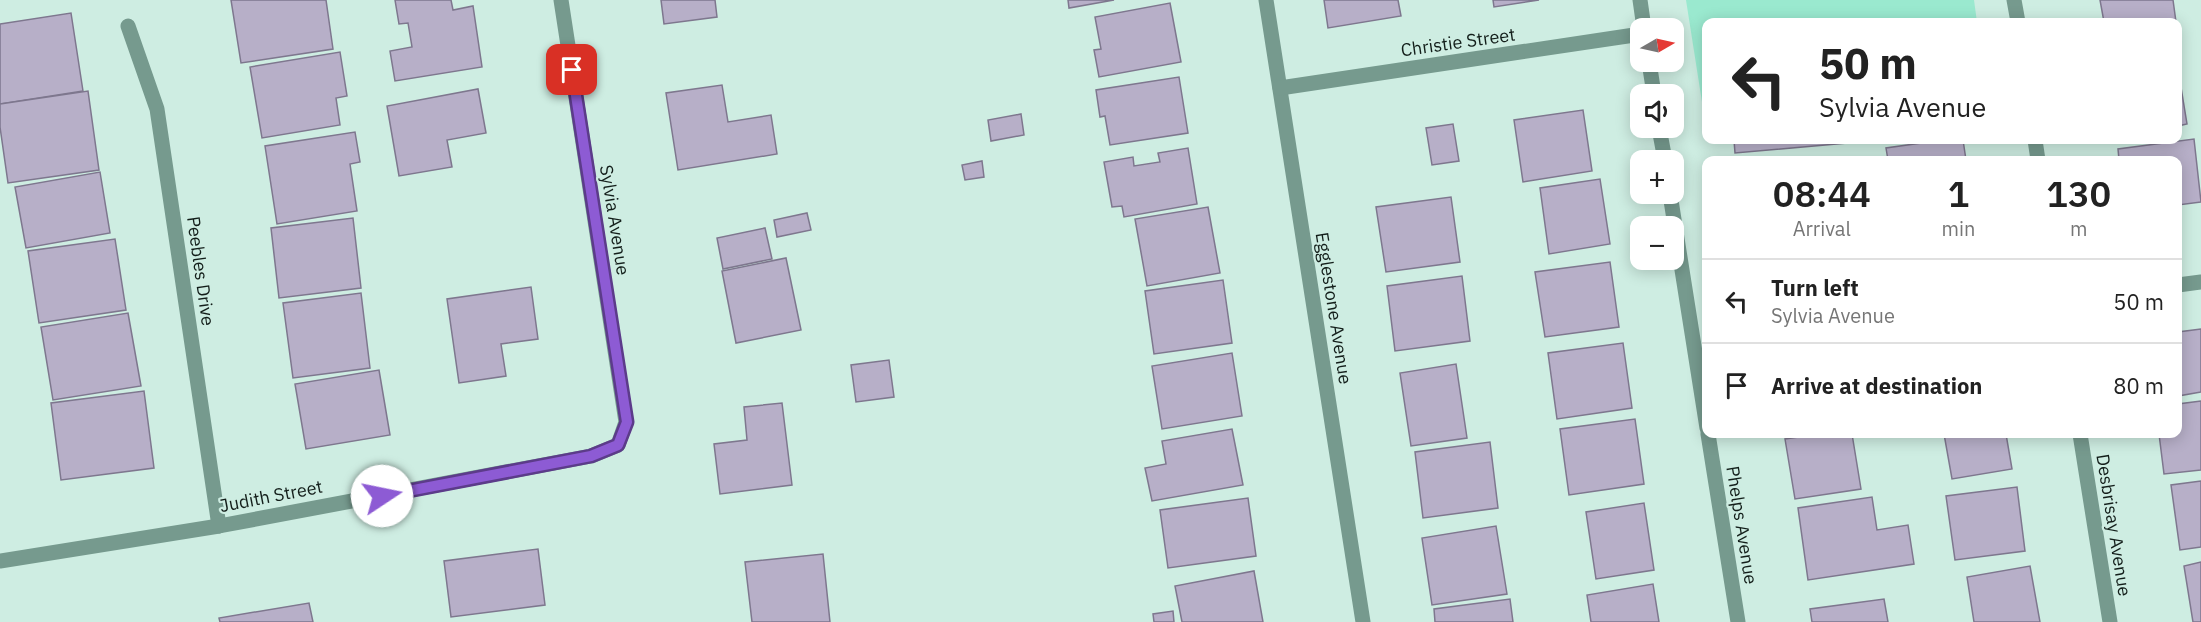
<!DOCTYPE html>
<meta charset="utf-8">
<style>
body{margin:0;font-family:"IBM Plex Sans",sans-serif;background:#f2f2f2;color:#222;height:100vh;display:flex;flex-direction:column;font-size:22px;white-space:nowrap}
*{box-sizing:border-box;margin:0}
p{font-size:20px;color:#767676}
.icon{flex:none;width:33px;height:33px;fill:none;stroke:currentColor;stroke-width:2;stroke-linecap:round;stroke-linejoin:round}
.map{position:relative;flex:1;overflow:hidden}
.panel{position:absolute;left:1702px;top:156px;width:480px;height:282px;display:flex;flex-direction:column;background:#fff;border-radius:12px;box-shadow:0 3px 15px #0003}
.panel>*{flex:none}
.top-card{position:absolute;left:1702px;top:18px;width:480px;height:126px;border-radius:12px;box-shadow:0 3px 15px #0003;background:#fff;color:#222;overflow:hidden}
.needle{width:39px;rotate:81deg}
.fabs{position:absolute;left:1630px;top:18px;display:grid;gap:12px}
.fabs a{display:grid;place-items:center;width:54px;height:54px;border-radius:12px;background:#fff;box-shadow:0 3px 15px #0003;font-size:30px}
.pin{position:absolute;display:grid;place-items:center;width:51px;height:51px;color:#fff;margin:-26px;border-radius:12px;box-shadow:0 3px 9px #0006}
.me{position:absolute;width:66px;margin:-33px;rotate:79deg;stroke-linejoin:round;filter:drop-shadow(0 0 4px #0008)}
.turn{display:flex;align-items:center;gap:21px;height:126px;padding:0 18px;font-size:27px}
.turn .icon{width:78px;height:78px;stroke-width:2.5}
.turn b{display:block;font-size:42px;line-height:51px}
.eta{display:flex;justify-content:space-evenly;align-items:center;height:102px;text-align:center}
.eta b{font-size:36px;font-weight:600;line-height:42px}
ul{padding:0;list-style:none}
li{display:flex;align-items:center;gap:18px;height:84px;padding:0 18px;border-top:2px solid #e0e0e0}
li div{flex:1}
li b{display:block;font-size:22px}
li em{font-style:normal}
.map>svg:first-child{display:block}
.green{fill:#9ae9cf}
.building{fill:#b7afc8;stroke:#7e778e;stroke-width:1.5}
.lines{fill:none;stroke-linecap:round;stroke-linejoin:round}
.street{stroke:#769a8e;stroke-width:15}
.route-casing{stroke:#5c3b8a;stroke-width:15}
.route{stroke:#8d5bd4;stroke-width:10}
.labels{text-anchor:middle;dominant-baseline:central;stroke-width:4.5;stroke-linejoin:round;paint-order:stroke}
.street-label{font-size:18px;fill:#131e1a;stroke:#ceede2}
</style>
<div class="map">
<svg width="2201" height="622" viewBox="0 0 2201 622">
<rect width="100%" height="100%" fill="#ceede2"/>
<polygon class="green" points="1686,0 1974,0 1977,22 1707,22 1707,101 1702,102"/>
<g class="building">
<polygon points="231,0 326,0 333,49 241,63"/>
<polygon points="395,0 451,0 453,10 473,6 482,67 395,81 390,51 412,47 408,23 399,24"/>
<polygon points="661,0 715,0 717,17 664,24"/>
<polygon points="1068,0 1114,0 1069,8"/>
<polygon points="1324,0 1398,0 1401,16 1328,28"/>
<polygon points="1493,0 1539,0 1494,7"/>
<polygon points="2100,0 2173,0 2176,22 2104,22"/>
<polygon points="1170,3 1181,62 1099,77 1094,50 1101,49 1095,17"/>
<polygon points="71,13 83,91 0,104 0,24"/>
<polygon points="340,52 347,96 336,98 340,125 262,138 250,67"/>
<polygon points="2178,69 2187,124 2178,126"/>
<polygon points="1179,77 1188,133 1110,145 1105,116 1100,117 1096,90"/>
<polygon points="722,85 728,122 771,115 777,154 678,170 666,93"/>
<polygon points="478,89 486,133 447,140 452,167 399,176 387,106"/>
<polygon points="88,91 99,170 8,183 0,127 0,104"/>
<polygon points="1583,110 1592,171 1523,182 1514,120"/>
<polygon points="1021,114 1024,135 991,141 988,120"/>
<polygon points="1453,124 1459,161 1432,165 1426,128"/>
<polygon points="355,132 360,162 350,164 357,211 277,224 265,146"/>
<polygon points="2194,139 2201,202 2178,205 2178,160 2119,160 2118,149"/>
<polygon points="1734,140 1847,140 1847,143 1735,153"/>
<polygon points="1943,140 1963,140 1966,160 1888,160 1886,148"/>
<polygon points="1188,148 1197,204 1124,217 1122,206 1112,207 1104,162 1133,157 1134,166 1160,162 1158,153"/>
<polygon points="982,161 984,177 965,180 962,165"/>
<polygon points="100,172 110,233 26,248 15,187"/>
<polygon points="1600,179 1610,244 1549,254 1540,188"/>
<polygon points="1451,197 1460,262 1386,272 1376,207"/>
<polygon points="1208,207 1220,273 1147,286 1135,219"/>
<polygon points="807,213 811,230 777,237 774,220"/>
<polygon points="353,218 361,288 279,298 271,228"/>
<polygon points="765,228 772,259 723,269 717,238"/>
<polygon points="115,239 126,310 39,323 28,251"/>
<polygon points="786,258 801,330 736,343 722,271"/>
<polygon points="1610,262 1619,327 1545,337 1535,272"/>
<polygon points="1462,276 1470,341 1395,351 1387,286"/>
<polygon points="1223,280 1232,343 1154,354 1145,291"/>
<polygon points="531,287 538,339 501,344 506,376 459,383 447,299"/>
<polygon points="361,293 370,368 293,378 283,303"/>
<polygon points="128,313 141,386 53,400 41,327"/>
<polygon points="2201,329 2201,392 2178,396 2178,332"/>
<polygon points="1623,343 1632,408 1557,419 1548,353"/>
<polygon points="1232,353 1242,416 1162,429 1152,366"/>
<polygon points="889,360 894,397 856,402 851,365"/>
<polygon points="1456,364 1467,438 1411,446 1400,373"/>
<polygon points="379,370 390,435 306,449 295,384"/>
<polygon points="144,391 154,468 61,480 51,403"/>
<polygon points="2201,401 2201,470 2164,474 2159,434 2178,434 2178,404"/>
<polygon points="782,403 792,485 720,494 714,444 747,440 744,407"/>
<polygon points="1635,419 1644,484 1569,495 1560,429"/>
<polygon points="1232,429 1243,485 1152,501 1145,468 1166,464 1162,441"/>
<polygon points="1819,434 1852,434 1861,489 1795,499 1785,439"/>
<polygon points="1944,434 2006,434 2012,469 1952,479"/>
<polygon points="1490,442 1498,508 1423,518 1415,452"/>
<polygon points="2201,481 2201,547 2180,550 2171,485"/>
<polygon points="2017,487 2025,551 1955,560 1946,496"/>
<polygon points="1872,497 1877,530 1908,525 1914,564 1808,580 1798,508"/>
<polygon points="1248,498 1256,556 1168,568 1160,510"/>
<polygon points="1644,503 1654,570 1596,579 1586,512"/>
<polygon points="1496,526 1507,594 1432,605 1422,538"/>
<polygon points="538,549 545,605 451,617 444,561"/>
<polygon points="823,554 830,622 752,622 745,562"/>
<polygon points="2201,562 2201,622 2193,622 2184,566"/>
<polygon points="2030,566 2040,622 1974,622 1967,577"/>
<polygon points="1254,571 1263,622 1182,622 1175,586"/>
<polygon points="1653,584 1659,622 1591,622 1587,595"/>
<polygon points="1510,599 1513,622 1435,622 1434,609"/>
<polygon points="1884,599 1888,622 1812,622 1810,609"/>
<polygon points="309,603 313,622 220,622 219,618"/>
<polygon points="1173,611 1174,622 1154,622 1153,614"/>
</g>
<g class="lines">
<g class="street">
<polyline points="1266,0 1363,622"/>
<polyline points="1640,0 1644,28"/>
<polyline points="2014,0 2018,22"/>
<polyline points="128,26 157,109 219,526"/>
<polyline points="1649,62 1654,94"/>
<polyline points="1280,88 1641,34"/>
<polyline points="1659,128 1665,160"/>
<polyline points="2035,140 2038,160"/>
<polyline points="1670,194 1707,428"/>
<polyline points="2178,285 2201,282"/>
<polyline points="1708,434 1738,622"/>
<polyline points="2080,434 2110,622"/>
<polyline points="0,561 219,526 591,456 618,445 626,422 561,0"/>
</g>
</g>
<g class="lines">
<g class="route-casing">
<polyline id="route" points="382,496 591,456 618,445 627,422 572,70"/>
</g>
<use href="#route" class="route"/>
</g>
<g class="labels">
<g class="street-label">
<text transform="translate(1458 42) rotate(-8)">Christie Street</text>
<text transform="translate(615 220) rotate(81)">Sylvia Avenue</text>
<text transform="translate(201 271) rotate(82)">Peebles Drive</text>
<text transform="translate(1334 308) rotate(81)">Egglestone Avenue</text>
<text transform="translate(271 496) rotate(-11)">Judith Street</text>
<text transform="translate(1742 525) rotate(81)">Phelps Avenue</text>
<text transform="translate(2114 525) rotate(81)">Desbrisay Avenue</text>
</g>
</g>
</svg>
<div class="fabs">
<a><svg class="needle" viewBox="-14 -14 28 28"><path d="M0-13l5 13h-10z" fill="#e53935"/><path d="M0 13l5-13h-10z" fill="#767676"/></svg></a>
<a><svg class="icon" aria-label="sound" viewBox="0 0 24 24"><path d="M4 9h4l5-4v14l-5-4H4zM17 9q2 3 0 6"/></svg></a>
<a>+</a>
<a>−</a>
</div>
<div class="pin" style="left:572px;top:70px;background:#d93025"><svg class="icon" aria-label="arrive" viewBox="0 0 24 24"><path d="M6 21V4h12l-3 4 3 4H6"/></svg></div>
<svg class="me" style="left:382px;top:496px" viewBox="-20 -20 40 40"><circle r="19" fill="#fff"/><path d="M0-13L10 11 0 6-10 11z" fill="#8d5bd4"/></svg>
<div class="top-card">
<div class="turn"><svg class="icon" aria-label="left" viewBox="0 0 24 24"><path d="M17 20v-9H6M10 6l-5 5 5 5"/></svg><div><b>50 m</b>Sylvia Avenue</div></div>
</div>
<section class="panel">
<div class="eta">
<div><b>08:44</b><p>Arrival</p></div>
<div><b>1</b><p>min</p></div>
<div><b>130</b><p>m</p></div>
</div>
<ul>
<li><svg class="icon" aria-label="left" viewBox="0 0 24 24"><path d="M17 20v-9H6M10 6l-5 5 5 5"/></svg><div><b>Turn left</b><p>Sylvia Avenue</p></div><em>50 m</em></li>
<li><svg class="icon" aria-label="arrive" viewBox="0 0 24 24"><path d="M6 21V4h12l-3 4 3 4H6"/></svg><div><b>Arrive at destination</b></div><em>80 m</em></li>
</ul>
</section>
</div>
